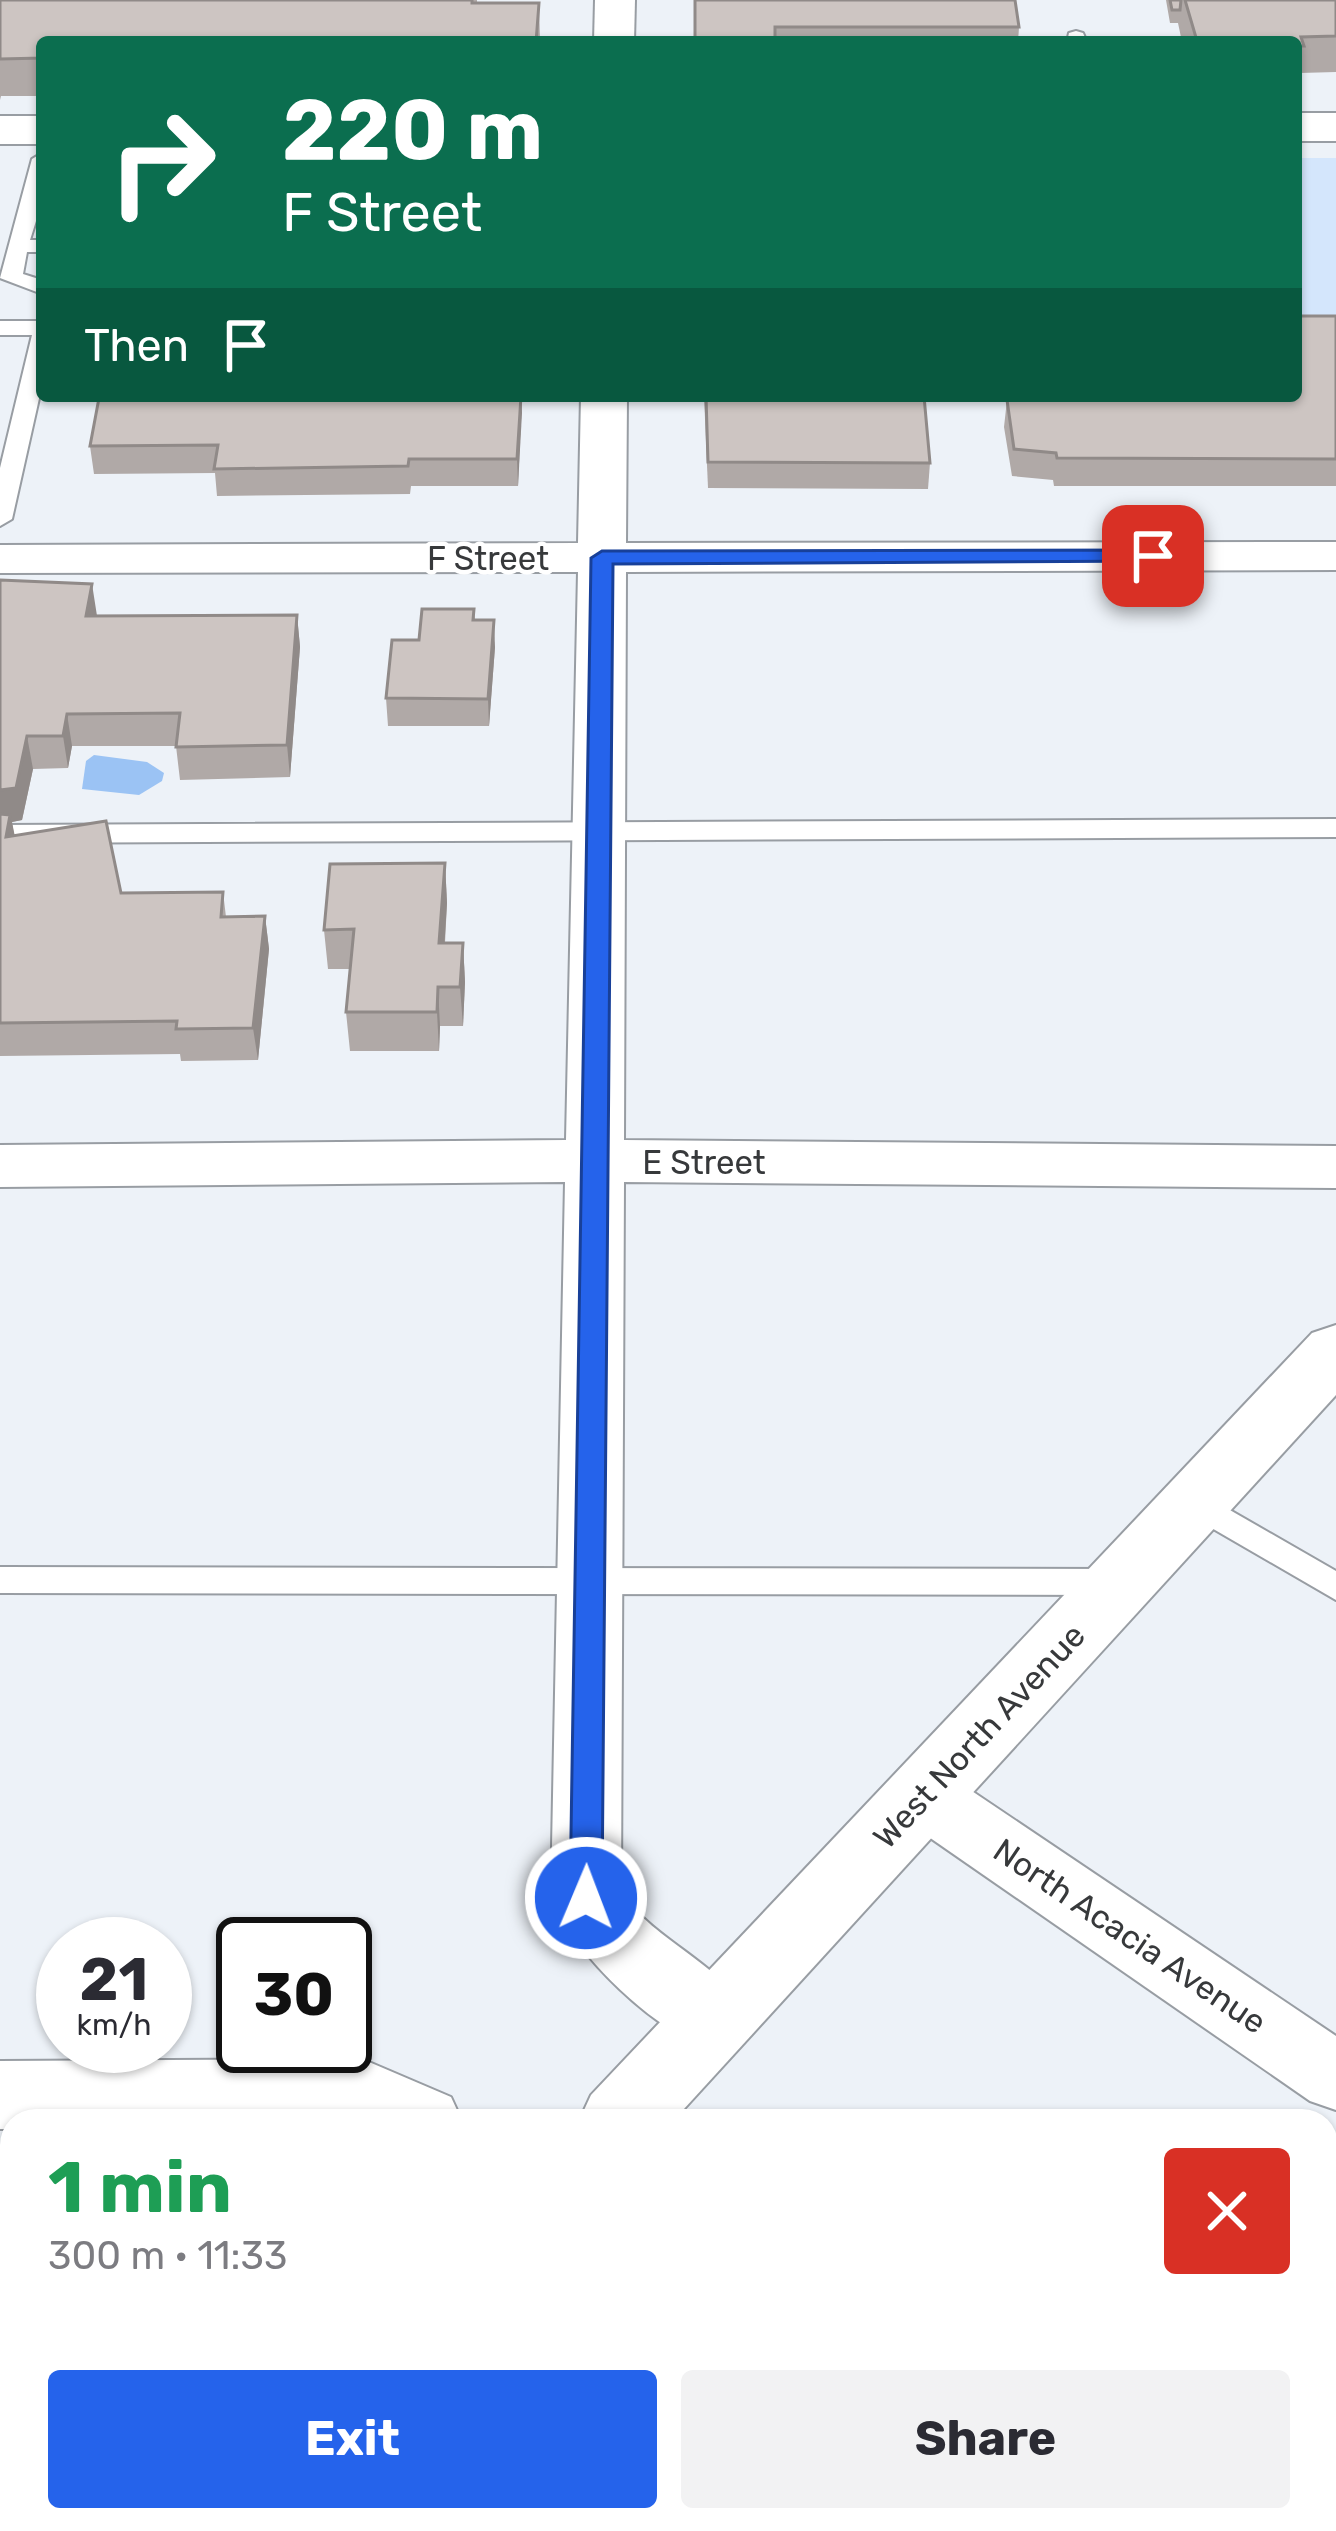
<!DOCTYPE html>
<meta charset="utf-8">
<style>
body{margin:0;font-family:Rubik,sans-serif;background:#f2f2f3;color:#2b2b33;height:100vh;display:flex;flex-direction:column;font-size:45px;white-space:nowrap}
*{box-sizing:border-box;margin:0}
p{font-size:39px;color:#7c7c81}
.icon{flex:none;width:66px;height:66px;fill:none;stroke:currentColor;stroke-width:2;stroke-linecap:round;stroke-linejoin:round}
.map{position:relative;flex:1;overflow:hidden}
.side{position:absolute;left:0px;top:2109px;width:1338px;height:423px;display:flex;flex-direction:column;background:#fff;border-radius:36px 36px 0 0;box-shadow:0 3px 9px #0004}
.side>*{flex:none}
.top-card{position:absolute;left:36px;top:36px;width:1266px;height:366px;border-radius:12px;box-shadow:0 3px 9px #0004;background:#0b6e4f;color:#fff;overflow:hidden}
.speed{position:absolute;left:36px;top:1917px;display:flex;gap:24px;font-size:60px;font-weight:700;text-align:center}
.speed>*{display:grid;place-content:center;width:156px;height:156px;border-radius:50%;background:#fff;box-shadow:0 3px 9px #0004;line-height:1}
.speed small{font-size:30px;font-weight:400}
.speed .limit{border:6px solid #111;border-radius:18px;background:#fff;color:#111}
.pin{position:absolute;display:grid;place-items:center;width:102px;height:102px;color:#fff;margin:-51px;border-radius:24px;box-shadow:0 6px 18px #0006}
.me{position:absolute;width:132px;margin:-66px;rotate:1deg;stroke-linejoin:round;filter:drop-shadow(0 0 9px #0008)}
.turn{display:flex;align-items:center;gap:42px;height:252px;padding:0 48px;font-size:54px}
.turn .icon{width:156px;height:156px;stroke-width:2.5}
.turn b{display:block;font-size:84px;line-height:102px}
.then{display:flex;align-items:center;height:114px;padding:0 48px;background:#0003;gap:24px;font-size:45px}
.round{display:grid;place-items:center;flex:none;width:126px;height:126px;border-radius:12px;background:#f2f2f3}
.headline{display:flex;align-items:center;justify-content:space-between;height:204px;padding:0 48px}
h1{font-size:72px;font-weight:700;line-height:90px;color:#1e9e55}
.button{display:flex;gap:24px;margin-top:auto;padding:24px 48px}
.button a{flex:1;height:138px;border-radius:12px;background:#2563eb;color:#fff;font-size:48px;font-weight:700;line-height:138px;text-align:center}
.button a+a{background:#f2f2f3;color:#2b2b33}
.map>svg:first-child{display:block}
.green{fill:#d4e6fc}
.water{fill:#9bc3f4}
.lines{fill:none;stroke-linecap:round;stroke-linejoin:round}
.service-casing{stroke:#989da3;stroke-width:4}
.minor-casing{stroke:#989da3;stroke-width:4}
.tertiary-casing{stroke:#989da3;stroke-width:4}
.service{fill:#fff;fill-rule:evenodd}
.minor{fill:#fff;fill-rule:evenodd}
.tertiary{fill:#fff;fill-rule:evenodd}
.wall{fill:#b0a9a7}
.shaded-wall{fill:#908a88}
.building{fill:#cdc5c2;stroke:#908a88;stroke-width:3}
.route{fill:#2563eb;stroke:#184099;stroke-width:3}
.labels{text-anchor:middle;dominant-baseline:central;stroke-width:9;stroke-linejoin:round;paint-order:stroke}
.street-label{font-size:33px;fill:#37393b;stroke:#fff}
</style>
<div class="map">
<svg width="1336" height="2531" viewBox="0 0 1336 2531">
<rect width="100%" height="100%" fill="#edf2f8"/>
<rect class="green" x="1296" y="158" width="40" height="167"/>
<polygon class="water" points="94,755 147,762 164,773 162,781 139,795 82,789 86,761"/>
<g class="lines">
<g class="service-casing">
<g id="service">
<polygon points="1076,31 1083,33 1087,42 1067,42 1069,33"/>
<polygon points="42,153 42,202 30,240 42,240 42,252 27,252 23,274 42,280 42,294 0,278 32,159"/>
<polygon points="0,321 42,321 42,385 12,519 0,526 0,468 32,335 0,335"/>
<polygon points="1336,819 1336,837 0,843 0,825"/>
<polygon points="1195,1490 1336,1571 1336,1600 1184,1512 1179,1503 1184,1494"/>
<polygon points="0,1567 1116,1569 1128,1573 1132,1582 1128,1591 1116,1595 0,1593"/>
<polygon points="1065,2520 1115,2520 1119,2531 1069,2531"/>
</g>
</g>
<g class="minor-casing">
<g id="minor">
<polygon points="595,0 635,0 634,42 594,42"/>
<path d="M 581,396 L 627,396 L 626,543 L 1336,542 L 1336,570 L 626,572 L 624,1140 L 1336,1146 L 1336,1188 L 624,1182 L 621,1892 C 655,1943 725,1964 750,2019 L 740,2042 L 714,2052 C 651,2028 579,1959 551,1898 L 565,1182 L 0,1187 L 0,1145 L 566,1140 L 578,572 L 0,573 L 0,545 L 578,543 Z"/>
<polygon points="924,1767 948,1775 1336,2036 1336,2110 1310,2101 900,1817 890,1796 900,1775"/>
<polygon points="362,2059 451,2097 462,2121 12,2121 12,2129 0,2129 0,2061"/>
</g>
</g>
<g class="tertiary-casing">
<g id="tertiary">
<rect x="1296" y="113" width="40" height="28"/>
<rect x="0" y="116" width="42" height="28"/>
<polygon points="1336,1325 1336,1395 673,2121 579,2121 591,2095 1312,1333"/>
<polygon points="196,2520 291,2520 287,2531 191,2531"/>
</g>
</g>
<use href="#service" class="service"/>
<use href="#minor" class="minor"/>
<use href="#tertiary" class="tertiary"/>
</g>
<g class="wall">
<polygon points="0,0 477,0 477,3 539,3 540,42 42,42 42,96 1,96 0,100"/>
<polygon points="695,0 1019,27 1018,42 695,42"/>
<polygon points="1166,0 1336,0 1336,72 1300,73 1299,83 1296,83 1296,42 1182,42 1178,23 1170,23"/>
<polygon points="1336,316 1336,486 1054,486 1053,480 1012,476 1004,427 1007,400 1133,399 1132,396 1296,396"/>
<polygon points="225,396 522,396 518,486 411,486 410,494 217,496 215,473 94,474 90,446 225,398"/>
<polygon points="704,396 924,396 930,463 928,489 708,488"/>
<polygon points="0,580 97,616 297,615 300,647 290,777 180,780 176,746 72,746 68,768 33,769 22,820 12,822 14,835 121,893 223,892 226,917 265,916 269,949 258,1060 181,1061 180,1054 0,1056"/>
<polygon points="474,609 475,620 495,647 489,726 388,726 386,698 419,640"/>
<polygon points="445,863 447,903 445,943 463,943 465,982 463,1026 440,1026 439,1051 350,1051 346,1012 350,969 328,969 324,930"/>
</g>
<g class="shaded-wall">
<polygon points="521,396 522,413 518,486 517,459"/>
<polygon points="92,584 97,616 86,616"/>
<polygon points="297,615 300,647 290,777 287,745"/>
<polygon points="494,620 495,647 489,726 488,699"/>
<polygon points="67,714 72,746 68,768 63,736"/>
<polygon points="27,736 33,769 22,820 12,822 17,847 12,869 0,824 0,790"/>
<polygon points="445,863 447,903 442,982 439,943"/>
<polygon points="265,916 269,949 258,1060 253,1028"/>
<polygon points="463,943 465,982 463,1026 460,987"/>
<polygon points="438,987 440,1026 439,1051 437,1012"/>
<polygon points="12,2437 12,2467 0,2479 0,2449"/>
</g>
<g class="building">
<polygon points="0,0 472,0 472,3 539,3 536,42 42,42 42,58 0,59"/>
<polygon points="695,0 1015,0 1019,27 775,27 775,42 695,42"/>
<polygon points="1170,0 1181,0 1180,10 1172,10"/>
<polygon points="1185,0 1336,0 1336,36 1301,37 1304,46 1296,46 1296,42 1197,41"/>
<polygon points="1296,316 1336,316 1336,459 1057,458 1056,453 1014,449 1007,400 1141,399 1140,396 1296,396"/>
<polygon points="225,396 521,396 517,459 409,459 408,466 214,469 218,445 90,446 99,398 225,398"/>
<polygon points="706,396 924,396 930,463 708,462"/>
<polygon points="0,580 92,584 86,616 297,615 287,745 176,747 180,713 67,714 63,736 27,736 16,788 0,790"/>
<polygon points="422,609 474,609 473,620 494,620 488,699 386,698 392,640 419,640"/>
<polygon points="0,814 10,815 6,837 106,821 121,893 223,892 221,917 265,916 253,1028 176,1029 177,1021 0,1023"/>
<polygon points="445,863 439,943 463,943 460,987 438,987 437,1012 346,1012 354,929 324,930 330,864"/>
<polygon points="2,2260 11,2268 12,2266 12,2437 0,2449 0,2262"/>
</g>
<polygon class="route" points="1153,550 1164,556 1160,561 613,564 602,1898 597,1908 574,1908 570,1898 591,558 602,551"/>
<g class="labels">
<g class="street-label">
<text x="488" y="558">F Street</text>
<text x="704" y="1162">E Street</text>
<text transform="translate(979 1736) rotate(-47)">West North Avenue</text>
<text transform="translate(1130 1936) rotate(34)">North Acacia Avenue</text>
</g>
</g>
</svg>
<div class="speed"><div>21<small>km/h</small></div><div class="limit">30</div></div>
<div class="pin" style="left:1153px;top:556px;background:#d93025"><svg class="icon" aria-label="arrive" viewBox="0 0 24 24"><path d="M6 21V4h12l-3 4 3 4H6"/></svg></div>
<svg class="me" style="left:586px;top:1898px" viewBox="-20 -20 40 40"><circle r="17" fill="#2563eb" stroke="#fff" stroke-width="3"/><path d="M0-11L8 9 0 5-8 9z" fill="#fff"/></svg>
<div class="top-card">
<div class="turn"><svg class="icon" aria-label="right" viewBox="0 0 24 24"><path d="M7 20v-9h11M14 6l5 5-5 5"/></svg><div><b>220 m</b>F Street</div></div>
<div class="then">Then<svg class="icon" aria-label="arrive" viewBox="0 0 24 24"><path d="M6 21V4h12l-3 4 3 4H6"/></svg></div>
</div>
<section class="side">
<div class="headline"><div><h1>1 min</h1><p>300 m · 11:33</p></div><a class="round" style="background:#d93025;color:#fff"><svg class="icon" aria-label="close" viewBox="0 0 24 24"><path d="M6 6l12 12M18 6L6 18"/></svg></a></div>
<div class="button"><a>Exit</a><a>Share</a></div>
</section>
</div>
